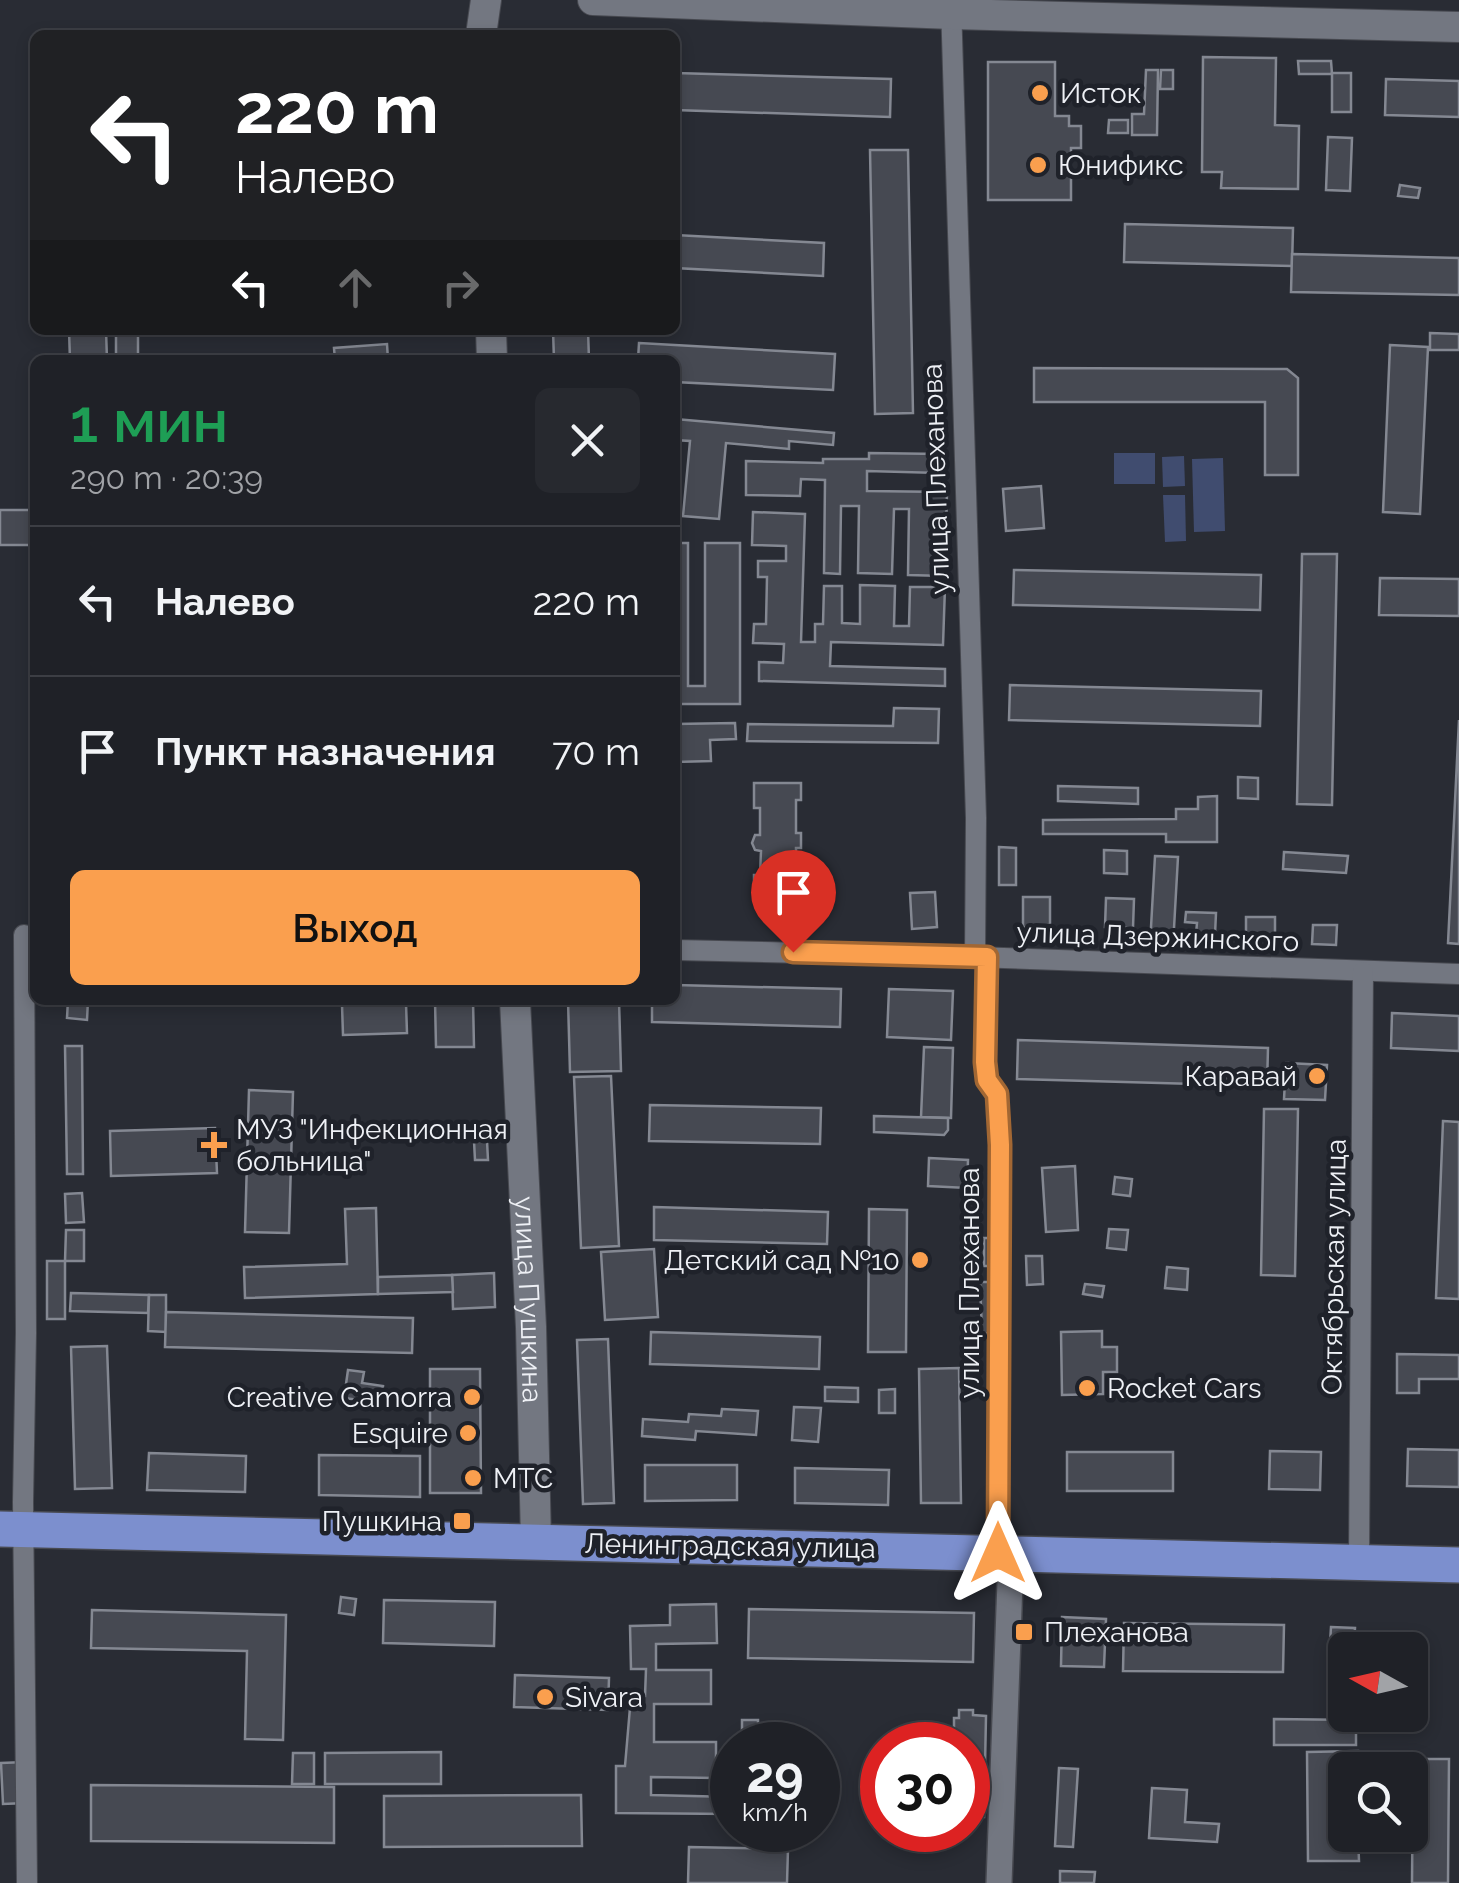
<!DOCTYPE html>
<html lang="ru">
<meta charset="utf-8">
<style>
body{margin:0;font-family:Raleway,sans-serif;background:#27292f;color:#f1f3f6;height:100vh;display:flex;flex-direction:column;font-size:38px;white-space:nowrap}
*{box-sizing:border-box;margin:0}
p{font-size:32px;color:#a1a3a7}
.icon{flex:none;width:55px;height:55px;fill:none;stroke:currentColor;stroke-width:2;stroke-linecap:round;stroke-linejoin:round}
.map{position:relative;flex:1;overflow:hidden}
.drawer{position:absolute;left:30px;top:355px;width:650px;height:650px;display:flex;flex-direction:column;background:#1f2127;border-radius:15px;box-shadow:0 5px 15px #0003,0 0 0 2px #3c3e44}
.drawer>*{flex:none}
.hud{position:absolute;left:30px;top:30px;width:650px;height:305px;border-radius:15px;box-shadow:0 5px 15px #0003,0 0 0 2px #3c3e44;background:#202124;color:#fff;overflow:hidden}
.needle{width:65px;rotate:278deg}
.tools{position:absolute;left:1328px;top:1632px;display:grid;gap:20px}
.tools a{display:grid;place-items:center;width:100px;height:100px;border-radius:15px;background:#1f2127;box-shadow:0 5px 15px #0003,0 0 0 2px #3c3e44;font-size:50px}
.speed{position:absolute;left:710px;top:1722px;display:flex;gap:20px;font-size:50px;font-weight:700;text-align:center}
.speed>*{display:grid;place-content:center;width:130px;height:130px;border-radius:50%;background:#1f2127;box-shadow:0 5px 15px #0003,0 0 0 2px #3c3e44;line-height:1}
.speed small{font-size:25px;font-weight:400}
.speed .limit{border:15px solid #d22;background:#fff;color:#111}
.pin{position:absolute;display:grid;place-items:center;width:85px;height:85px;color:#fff;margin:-102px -42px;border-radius:50% 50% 50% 0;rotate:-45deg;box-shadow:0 0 10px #0007}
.pin .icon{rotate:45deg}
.me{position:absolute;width:110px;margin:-55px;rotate:0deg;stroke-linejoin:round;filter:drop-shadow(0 0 8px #0008)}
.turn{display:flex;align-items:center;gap:35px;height:210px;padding:0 40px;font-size:45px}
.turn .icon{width:130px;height:130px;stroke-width:2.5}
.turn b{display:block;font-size:70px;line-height:85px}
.lanes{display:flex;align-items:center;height:95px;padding:0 40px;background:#0003;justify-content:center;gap:50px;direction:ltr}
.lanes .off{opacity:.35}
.round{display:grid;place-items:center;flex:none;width:105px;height:105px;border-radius:15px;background:#27292f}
.head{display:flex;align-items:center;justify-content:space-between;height:170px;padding:0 40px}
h1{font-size:60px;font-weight:600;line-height:75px;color:#1e9e55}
.primary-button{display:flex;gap:20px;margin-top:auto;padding:20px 40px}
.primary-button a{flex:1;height:115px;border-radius:15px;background:#fa9f4e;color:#111;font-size:40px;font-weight:600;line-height:115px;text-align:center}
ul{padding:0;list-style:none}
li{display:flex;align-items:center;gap:30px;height:150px;padding:0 40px;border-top:2px solid #3c3e44}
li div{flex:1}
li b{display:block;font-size:38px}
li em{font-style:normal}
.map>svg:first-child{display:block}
.green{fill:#404c6f}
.building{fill:#464952;stroke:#848892;stroke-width:2.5}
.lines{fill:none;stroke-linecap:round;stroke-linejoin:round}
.minor-casing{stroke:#474950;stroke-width:22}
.tertiary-casing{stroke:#474950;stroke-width:28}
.secondary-casing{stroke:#474950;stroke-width:32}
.trunk-casing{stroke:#474950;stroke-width:38}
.minor{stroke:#737781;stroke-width:20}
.tertiary{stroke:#737781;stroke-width:25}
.secondary{stroke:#737781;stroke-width:30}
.trunk{stroke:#7c8fce;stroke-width:35}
.route-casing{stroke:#a26733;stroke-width:25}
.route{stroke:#fa9f4e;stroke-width:18}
.poi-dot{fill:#fa9f4e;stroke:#1f222a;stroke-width:4}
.labels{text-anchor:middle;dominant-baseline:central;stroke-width:9;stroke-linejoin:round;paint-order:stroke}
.poi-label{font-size:28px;fill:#eef0f5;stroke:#1f222a;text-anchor:start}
.street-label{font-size:28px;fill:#eef0f5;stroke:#1f222a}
</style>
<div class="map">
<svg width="1459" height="1883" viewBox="0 0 1459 1883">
<rect width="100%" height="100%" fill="#292c34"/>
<g class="green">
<rect x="1114" y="453" width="41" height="31"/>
<polygon points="1184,456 1185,486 1163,487 1162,457"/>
<polygon points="1223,458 1225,531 1194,532 1192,459"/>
<polygon points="1163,495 1185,495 1186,541 1165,542"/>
</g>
<g class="building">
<polygon points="1203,57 1276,58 1275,125 1299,126 1298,189 1221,188 1222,172 1202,172"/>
<polygon points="1298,61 1331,61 1332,74 1299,74"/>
<polygon points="988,62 1055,62 1055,116 1069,116 1069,126 1081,126 1081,148 1071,148 1071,200 988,200"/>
<polygon points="1146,70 1158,70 1157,135 1132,135 1132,114 1144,114"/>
<polygon points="1161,70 1173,70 1173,89 1160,89"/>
<polygon points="675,73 891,79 890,117 675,110"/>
<rect x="1332" y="73" width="19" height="39"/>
<polygon points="1386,79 1459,81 1459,117 1385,115"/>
<polygon points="1109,120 1128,120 1128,133 1108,133"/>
<polygon points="1328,137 1352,138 1350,191 1326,190"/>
<polygon points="870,150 908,150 913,413 875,414"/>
<polygon points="1400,185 1420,188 1418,198 1398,196"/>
<polygon points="1125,224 1293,228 1292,266 1124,262"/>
<polygon points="675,235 824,243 823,276 675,268"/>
<polygon points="1292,254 1459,258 1459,295 1291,292"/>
<polygon points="69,330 106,330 107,360 70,360"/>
<rect x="116" y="330" width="22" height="30"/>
<polygon points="553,330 588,330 589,360 554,360"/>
<polygon points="1430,333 1459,334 1459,350 1430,350"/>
<polygon points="639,343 835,354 833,390 675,382 675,360 638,360"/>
<polygon points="387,344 388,360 335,360 334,348"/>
<polygon points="1390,345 1428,347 1420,514 1383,512"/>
<polygon points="1034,368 1287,369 1298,378 1298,475 1265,475 1265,402 1034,402"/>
<polygon points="675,419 834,433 833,445 789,441 789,449 726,443 719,519 683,516 690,441 675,440"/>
<polygon points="869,453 940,454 939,473 867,471 867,491 947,492 945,576 908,575 909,509 894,509 892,574 858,573 859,506 841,506 840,574 824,573 825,480 801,479 800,496 746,495 746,461 823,463 823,459 869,459"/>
<polygon points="1041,486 1044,528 1006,531 1003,489"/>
<polygon points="0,510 32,510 33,545 0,545"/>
<polygon points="753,512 805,514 801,642 815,642 815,624 823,624 824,586 842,586 842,623 860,624 860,585 895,586 894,626 909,626 910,587 945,587 943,645 831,642 830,666 945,669 945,686 759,681 759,662 783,663 784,644 753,643 754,624 766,624 767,577 758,577 758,561 786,561 786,546 752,545"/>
<polygon points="675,543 688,543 688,686 705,686 705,543 740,543 740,704 675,704"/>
<polygon points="1302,554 1337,554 1332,805 1297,804"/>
<polygon points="1014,570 1261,575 1260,610 1013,605"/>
<polygon points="1380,578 1459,579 1459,616 1379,615"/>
<polygon points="1010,685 1261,691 1260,726 1009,720"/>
<polygon points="894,708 939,709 938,743 747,741 748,724 893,726"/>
<polygon points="1459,720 1459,944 1448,943"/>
<polygon points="735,723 736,739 710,740 711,761 675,762 675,724"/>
<polygon points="1238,777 1258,778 1258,799 1238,798"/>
<polygon points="754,783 801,783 801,800 796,800 796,833 801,833 801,848 796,848 796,882 802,882 802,901 754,901 754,875 760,875 761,851 755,850 752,843 755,835 760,835 760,808 754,808"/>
<polygon points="1058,786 1138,788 1138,804 1058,801"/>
<polygon points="1217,796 1217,842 1166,842 1166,834 1043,834 1043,820 1176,819 1176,809 1198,809 1198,797"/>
<polygon points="999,847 1016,848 1016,885 999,885"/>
<polygon points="1104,850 1127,851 1127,874 1104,873"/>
<polygon points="1284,852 1348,856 1346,873 1283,869"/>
<polygon points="1155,856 1178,857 1173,946 1150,945"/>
<polygon points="935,892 937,927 912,929 910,893"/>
<rect x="1023" y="897" width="27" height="30"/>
<polygon points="1106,898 1134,899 1133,928 1105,927"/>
<polygon points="1186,912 1216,913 1215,935 1196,934 1197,923 1185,922"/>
<rect x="1246" y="917" width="29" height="20"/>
<polygon points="1313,925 1337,925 1336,945 1312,944"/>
<polygon points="675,985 841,989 840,1027 652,1022 652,1000 675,1000"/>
<polygon points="889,989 953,991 951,1040 887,1037"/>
<polygon points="68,1000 88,1000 87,1020 67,1018"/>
<polygon points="435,1000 473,1000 474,1047 436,1047"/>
<polygon points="568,1000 619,1000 621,1071 570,1072"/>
<polygon points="406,1003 407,1033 343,1035 342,1005"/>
<polygon points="1392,1013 1459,1016 1459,1051 1391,1048"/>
<polygon points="1018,1040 1268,1048 1267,1086 1017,1079"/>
<polygon points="65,1046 82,1046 83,1174 67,1174"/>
<polygon points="924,1047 953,1048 951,1118 921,1117"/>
<polygon points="1286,1063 1327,1065 1325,1100 1284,1099"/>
<polygon points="611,1076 619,1246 581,1248 574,1077"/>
<polygon points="249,1090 293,1092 289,1233 245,1232"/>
<polygon points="650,1105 821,1108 820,1144 649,1141"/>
<polygon points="1264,1109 1298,1109 1295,1276 1261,1275"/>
<polygon points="874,1116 948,1118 948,1130 944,1135 874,1132"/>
<polygon points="1443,1121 1459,1122 1459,1299 1436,1298"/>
<polygon points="215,1128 217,1173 111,1176 110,1131"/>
<polygon points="474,1141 487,1141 488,1160 475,1160"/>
<polygon points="929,1158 968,1160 967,1188 928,1186"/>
<polygon points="1075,1166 1078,1230 1046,1232 1042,1168"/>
<polygon points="1115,1177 1132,1179 1130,1196 1113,1194"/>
<polygon points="82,1193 84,1222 66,1223 65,1194"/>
<polygon points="654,1207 828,1212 827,1244 654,1240"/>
<polygon points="376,1208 378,1294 245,1298 244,1267 347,1264 345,1209"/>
<polygon points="869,1209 907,1210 906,1352 868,1352"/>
<polygon points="1109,1229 1128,1230 1126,1250 1107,1248"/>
<polygon points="66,1230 84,1230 84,1261 65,1261"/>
<rect x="984" y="1238" width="10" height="28"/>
<polygon points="654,1249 658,1317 605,1320 601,1252"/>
<polygon points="1026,1256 1042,1256 1043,1284 1027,1285"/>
<rect x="47" y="1261" width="18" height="58"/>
<polygon points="1167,1267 1188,1269 1187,1290 1165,1288"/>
<polygon points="494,1273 495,1307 453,1309 452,1275"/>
<polygon points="452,1275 453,1292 378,1294 378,1277"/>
<polygon points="980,1282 992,1282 994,1333 982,1334"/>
<polygon points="1085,1284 1104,1286 1102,1297 1083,1294"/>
<polygon points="71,1293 149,1295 148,1313 70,1311"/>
<polygon points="149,1295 166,1295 166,1332 148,1331"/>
<polygon points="166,1312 413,1318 412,1353 165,1347"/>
<polygon points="1102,1331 1102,1347 1117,1347 1117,1372 1103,1372 1103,1394 1062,1395 1061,1332"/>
<polygon points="651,1332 820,1337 819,1369 650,1364"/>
<polygon points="608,1339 614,1503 583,1504 577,1340"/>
<polygon points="107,1346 112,1488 75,1489 71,1347"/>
<polygon points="1397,1354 1459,1355 1459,1379 1419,1379 1419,1393 1397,1393"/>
<polygon points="959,1368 961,1503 921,1503 919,1369"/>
<polygon points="430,1369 480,1369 481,1493 430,1493"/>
<polygon points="348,1370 364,1372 362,1383 383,1386 381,1403 344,1398"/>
<polygon points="825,1387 858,1388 858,1402 825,1401"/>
<polygon points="895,1389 895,1413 879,1413 879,1390"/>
<polygon points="794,1407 821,1408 818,1442 792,1440"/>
<polygon points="722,1409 758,1411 756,1435 696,1431 695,1440 642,1436 643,1419 688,1422 689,1414 721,1416"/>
<polygon points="1408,1449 1459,1450 1459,1487 1407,1486"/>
<polygon points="1270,1451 1321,1452 1320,1490 1269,1489"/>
<rect x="1067" y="1452" width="106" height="39"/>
<polygon points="149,1453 246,1456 245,1492 147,1490"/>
<polygon points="319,1455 420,1456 420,1497 319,1495"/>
<polygon points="645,1465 737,1465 737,1500 645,1501"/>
<polygon points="795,1468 889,1470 888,1505 795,1503"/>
<polygon points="341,1597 356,1599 354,1615 339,1613"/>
<polygon points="384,1600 495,1602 494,1646 383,1643"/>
<polygon points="716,1604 717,1643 656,1644 656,1670 711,1670 711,1704 654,1704 654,1742 716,1742 716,1778 651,1777 651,1795 732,1797 732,1814 616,1813 616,1766 625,1766 631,1696 645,1696 646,1669 631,1669 630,1626 670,1625 670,1605"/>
<polygon points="749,1609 974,1613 973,1662 748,1658"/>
<polygon points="92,1610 286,1615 283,1740 245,1739 247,1651 91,1648"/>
<polygon points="1062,1617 1106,1619 1104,1667 1061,1666"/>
<polygon points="1124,1623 1284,1625 1283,1672 1123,1671"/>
<polygon points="1331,1627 1355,1628 1354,1645 1330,1644"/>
<polygon points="515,1675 609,1678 608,1710 514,1707"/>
<polygon points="959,1710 973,1710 973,1715 986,1716 984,1817 968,1816 968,1745 954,1745 954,1718 959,1718"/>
<polygon points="1274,1719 1356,1720 1356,1745 1274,1745"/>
<polygon points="742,1720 758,1720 758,1745 732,1745 732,1771 729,1771 731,1739 742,1740"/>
<polygon points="1358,1751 1358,1770 1345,1770 1345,1835 1358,1835 1359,1861 1308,1861 1307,1752"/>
<polygon points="441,1752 441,1784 325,1784 325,1753"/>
<polygon points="293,1753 314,1753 314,1784 292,1784"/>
<polygon points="1413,1759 1449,1759 1448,1883 1412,1883"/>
<polygon points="25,1762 26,1803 3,1804 1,1763"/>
<polygon points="1059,1768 1078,1769 1073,1847 1055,1846"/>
<polygon points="91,1785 334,1787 334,1843 91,1841"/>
<polygon points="1152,1788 1187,1790 1185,1822 1219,1824 1217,1842 1149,1838"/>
<polygon points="581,1795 582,1846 384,1847 384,1796"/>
<polygon points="689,1847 788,1849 787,1883 688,1883"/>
<polygon points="1060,1871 1095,1872 1094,1883 1060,1883"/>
</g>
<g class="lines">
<g class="minor-casing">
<g id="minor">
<polyline points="951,4 976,818 975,957"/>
<polyline points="24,935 26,1333 23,1502 27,1883"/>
<polyline points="675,950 975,957 1459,974"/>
<polyline points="987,957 985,1061 987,1081 997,1094 1000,1145 998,1553"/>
<polyline points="1359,1561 1363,972"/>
</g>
</g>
<g class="tertiary-casing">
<polyline id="tertiary" points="999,1883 1011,1554"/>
</g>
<g class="secondary-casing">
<g id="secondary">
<polyline points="593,0 952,14 1459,27"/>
<polyline points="481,35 486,0"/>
<polyline points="491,330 492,360"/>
<path id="s1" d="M 515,1000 L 531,1327 L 536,1541"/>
</g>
</g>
<g class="trunk-casing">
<polyline id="trunk" points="0,1529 1459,1565"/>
</g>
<use href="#minor" class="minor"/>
<use href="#tertiary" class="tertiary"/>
<use href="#secondary" class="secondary"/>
<use href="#trunk" class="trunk"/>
</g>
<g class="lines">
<g class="route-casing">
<polyline id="route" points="793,952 987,957 985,1062 987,1080 997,1094 1000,1145 998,1553"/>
</g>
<use href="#route" class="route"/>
</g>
<g class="poi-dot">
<circle cx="1040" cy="93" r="10"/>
<circle cx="1038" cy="165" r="10"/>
<circle cx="1317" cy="1076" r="10"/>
<path d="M209 1130h10v10h10v10h-10v10h-10v-10h-10v-10h10z"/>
<circle cx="920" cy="1260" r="10"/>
<circle cx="1087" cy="1388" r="10"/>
<circle cx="472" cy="1397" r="10"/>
<circle cx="468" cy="1433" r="10"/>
<circle cx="473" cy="1478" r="10"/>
<rect x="452" y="1511" width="20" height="20" rx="5"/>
<rect x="1014" y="1622" width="20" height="20" rx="5"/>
<circle cx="545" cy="1697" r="10"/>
</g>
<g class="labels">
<g class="poi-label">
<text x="1060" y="93">Исток</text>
<text x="1058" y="165">Юнификс</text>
<text x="1297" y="1076" text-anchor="end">Каравай</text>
<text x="236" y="1129">МУЗ "Инфекционная<tspan x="236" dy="32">больница"</tspan></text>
<text x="900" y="1260" text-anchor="end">Детский сад №10</text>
<text x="1107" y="1388">Rocket Cars</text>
<text x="452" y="1397" text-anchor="end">Creative Camorra</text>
<text x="448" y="1433" text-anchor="end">Esquire</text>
<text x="493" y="1478">МТС</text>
<text x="442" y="1521" text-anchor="end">Пушкина</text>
<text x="1044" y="1632">Плеханова</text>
<text x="565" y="1697">Sivara</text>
</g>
<g class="street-label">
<text transform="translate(936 479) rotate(-92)">улица Плеханова</text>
<text transform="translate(1158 937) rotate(2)">улица Дзержинского</text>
<text transform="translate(1334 1267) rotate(-89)">Октябрьская улица</text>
<text transform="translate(969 1283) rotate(-90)">улица Плеханова</text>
<text stroke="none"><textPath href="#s1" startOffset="300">улица Пушкина</textPath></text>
<text transform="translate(730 1546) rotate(1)">Ленинградская улица</text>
</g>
</g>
</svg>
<div class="tools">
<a><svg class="needle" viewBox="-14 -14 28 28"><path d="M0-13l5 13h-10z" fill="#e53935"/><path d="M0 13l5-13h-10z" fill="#a1a3a7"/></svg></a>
<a><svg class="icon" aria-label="search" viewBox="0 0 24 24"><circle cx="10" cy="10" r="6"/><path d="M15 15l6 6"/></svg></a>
</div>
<div class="speed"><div>29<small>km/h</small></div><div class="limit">30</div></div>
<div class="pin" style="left:793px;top:952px;background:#d93025"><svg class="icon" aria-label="arrive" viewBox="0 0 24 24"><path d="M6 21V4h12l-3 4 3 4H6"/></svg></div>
<svg class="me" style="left:998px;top:1553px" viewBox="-20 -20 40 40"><path d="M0-17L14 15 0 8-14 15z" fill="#fa9f4e" stroke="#fff" stroke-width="4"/></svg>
<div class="hud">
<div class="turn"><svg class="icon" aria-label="left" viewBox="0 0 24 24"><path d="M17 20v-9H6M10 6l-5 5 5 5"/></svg><div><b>220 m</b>Налево</div></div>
<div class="lanes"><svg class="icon" aria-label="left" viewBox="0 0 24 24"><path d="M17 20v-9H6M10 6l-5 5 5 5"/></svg><svg class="icon off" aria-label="ahead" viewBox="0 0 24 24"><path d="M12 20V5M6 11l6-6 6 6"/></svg><svg class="icon off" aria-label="right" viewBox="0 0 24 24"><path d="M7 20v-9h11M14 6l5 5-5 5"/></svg></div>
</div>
<section class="drawer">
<div class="head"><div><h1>1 мин</h1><p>290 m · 20:39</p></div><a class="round"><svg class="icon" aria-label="close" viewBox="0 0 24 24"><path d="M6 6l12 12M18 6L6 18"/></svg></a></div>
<ul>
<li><svg class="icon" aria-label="left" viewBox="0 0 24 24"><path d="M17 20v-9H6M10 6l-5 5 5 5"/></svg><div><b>Налево</b></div><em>220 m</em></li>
<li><svg class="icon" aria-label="arrive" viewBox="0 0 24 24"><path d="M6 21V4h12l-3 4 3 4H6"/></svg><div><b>Пункт назначения</b></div><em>70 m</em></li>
</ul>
<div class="primary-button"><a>Выход</a></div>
</section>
</div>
